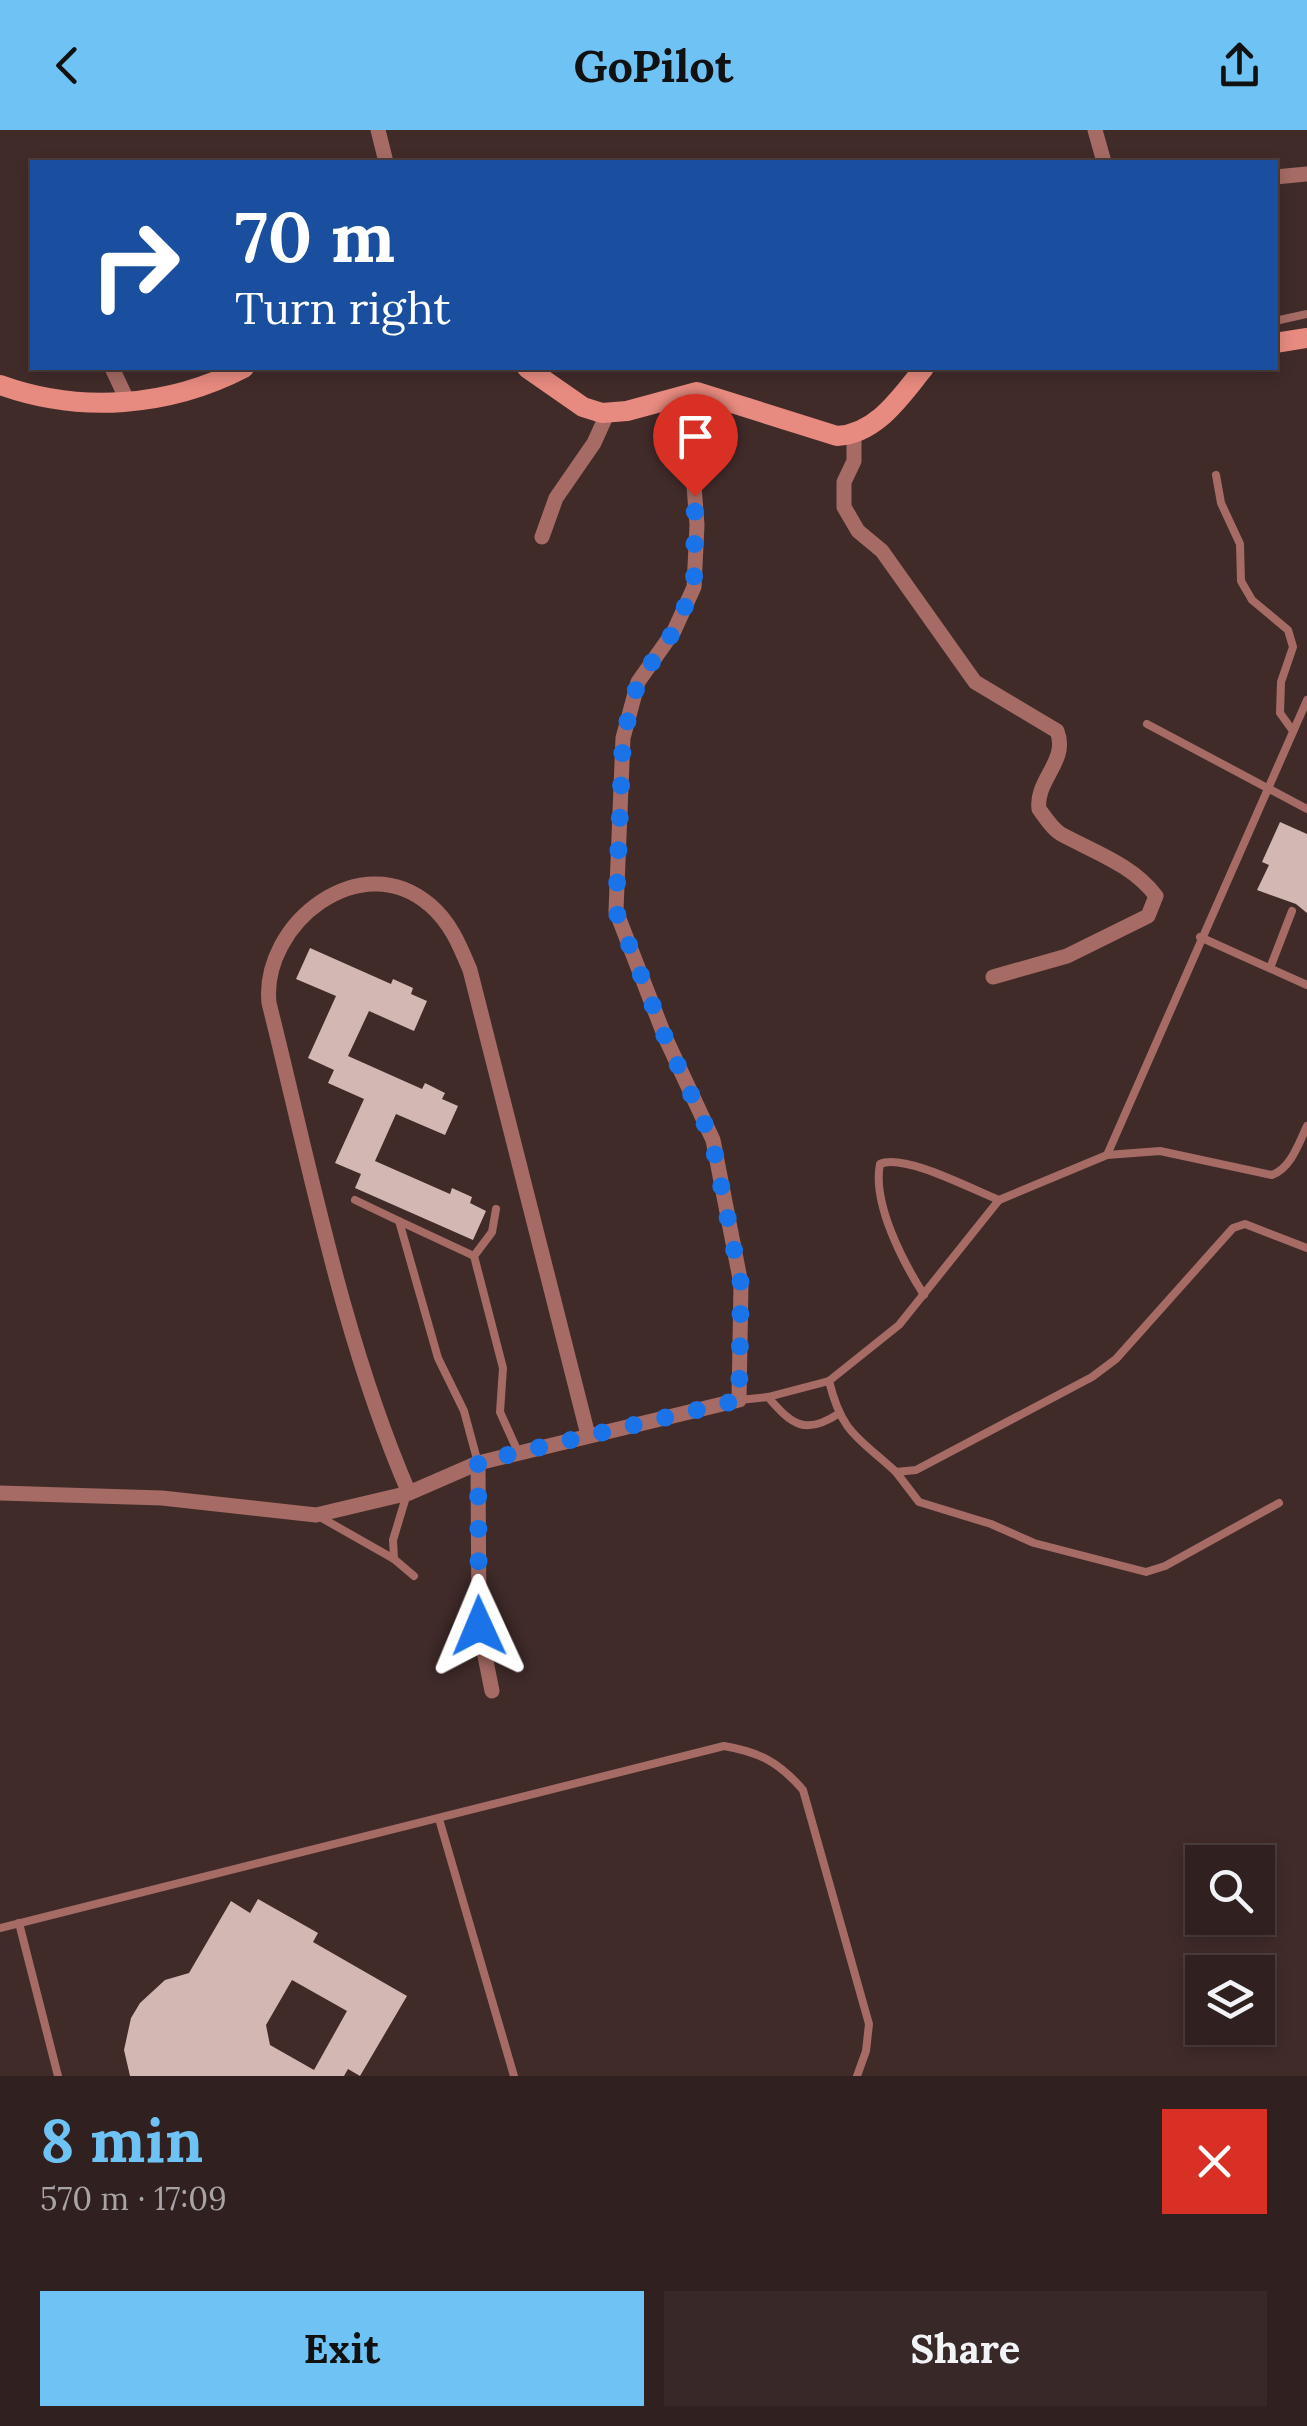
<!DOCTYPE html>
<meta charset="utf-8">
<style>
body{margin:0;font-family:Lora,serif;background:#382828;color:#f1f3f6;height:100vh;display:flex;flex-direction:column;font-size:38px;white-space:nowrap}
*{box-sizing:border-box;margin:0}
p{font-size:32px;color:#a8a3a4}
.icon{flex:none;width:55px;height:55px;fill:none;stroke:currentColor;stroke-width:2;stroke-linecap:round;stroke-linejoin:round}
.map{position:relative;height:1946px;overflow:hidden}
.panel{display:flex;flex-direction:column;background:#30201f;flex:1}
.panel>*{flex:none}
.guide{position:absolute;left:30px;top:30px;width:1248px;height:210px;border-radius:0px;box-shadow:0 5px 15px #0003,0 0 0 2px #4b3e3d;background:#1a4fa0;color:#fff;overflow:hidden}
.tools{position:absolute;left:1185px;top:1715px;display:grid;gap:20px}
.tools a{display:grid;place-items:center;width:90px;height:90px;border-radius:0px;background:#30201f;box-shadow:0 5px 15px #0003,0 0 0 2px #4b3e3d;font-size:50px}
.pin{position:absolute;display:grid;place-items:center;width:85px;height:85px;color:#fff;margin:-102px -42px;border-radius:50% 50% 50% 0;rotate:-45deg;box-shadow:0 0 10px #0007}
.pin .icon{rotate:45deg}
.me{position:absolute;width:110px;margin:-55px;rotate:359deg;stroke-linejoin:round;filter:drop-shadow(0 0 8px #0008)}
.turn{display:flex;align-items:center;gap:35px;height:210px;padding:0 40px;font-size:45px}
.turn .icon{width:130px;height:130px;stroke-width:2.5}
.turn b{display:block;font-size:70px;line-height:85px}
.round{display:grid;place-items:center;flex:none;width:105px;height:105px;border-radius:0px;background:#382828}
.headline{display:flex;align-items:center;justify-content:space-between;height:170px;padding:0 40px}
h1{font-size:60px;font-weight:700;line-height:75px;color:#6fc2f4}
.cta{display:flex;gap:20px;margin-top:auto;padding:20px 40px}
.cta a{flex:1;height:115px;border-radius:0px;background:#6fc2f4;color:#111;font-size:40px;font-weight:700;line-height:115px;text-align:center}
.cta a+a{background:#382828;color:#f1f3f6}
header{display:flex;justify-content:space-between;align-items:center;height:130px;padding:0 40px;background:#6fc2f4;color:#111;font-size:45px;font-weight:700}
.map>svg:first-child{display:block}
.building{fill:#d2b7b3;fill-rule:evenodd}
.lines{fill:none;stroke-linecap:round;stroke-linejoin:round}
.lane{stroke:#a56b64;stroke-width:8}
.street{stroke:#a56b64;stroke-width:15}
.secondary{stroke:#e78a7f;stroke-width:20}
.route{stroke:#1a73e8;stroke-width:18;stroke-dasharray:0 32.4}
</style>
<header><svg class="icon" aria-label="back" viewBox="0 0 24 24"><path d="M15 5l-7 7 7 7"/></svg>GoPilot<svg class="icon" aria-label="share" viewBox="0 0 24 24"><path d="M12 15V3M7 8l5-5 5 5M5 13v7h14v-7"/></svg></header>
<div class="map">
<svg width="1307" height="1946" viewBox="0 0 1307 1946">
<rect width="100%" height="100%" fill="#402b29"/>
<g class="building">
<polygon points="1280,692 1307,704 1307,783 1296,774 1257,760 1269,735 1262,732"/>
<polygon points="310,818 391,854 393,849 413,858 411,864 427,871 414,901 369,881 348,926 422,959 425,953 445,963 442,969 458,976 445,1005 396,984 375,1031 450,1064 452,1058 472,1067 470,1073 486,1081 473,1110 355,1058 361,1044 335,1033 364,969 328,953 334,940 308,928 336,866 296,849"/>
<path d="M 258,1769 L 318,1803 L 313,1812 L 407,1866 L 360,1946 L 348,1939 L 344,1946 L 130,1946 L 124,1920 L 131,1888 L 140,1873 L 165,1850 L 189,1843 L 231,1771 L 250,1783 ZM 292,1850 L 347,1881 L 314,1940 L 270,1915 L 266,1895 Z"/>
</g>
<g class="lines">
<g class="lane">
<polyline points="1275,191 1307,184"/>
<polyline points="1216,345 1221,373 1240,414 1241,451 1252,470 1288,500 1293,517 1281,552 1280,583 1293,601"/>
<polyline points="1147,594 1307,679"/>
<polyline points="1200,807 1307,855"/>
<polyline points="1270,838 1292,781"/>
<path d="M 1107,1025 L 1160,1021 L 1272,1045 C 1291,1038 1299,1013 1307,996"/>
<polyline points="355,1070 399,1091 438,1228 464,1281 478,1333"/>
<polyline points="496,1079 492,1102 474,1126 503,1238 500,1282 518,1322"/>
<polyline points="399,1091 474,1126"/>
<path d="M 924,1165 C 903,1132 872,1073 880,1034 C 904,1023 973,1060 999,1070"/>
<path d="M 829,1251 C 842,1304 858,1307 896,1342 L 916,1340 L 1092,1247 L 1116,1229 L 1233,1098 L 1245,1094 L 1307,1118"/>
<path d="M 768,1267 C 791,1294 805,1306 838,1284"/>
<polyline points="739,1270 768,1267 829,1251 899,1195 999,1070 1107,1025 1307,570"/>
<polyline points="896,1342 919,1372 991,1394 1034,1413 1146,1442 1165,1436 1279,1373"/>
<polyline points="320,1387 394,1429 414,1446"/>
<polyline points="394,1429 393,1410 406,1367"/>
<polyline points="439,1689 514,1946"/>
<polyline points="19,1793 58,1946"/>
<path d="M 0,1798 L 724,1616 C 759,1622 779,1632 803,1660 L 869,1894 L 866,1921 L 857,1946"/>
</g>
<g class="street">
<polyline points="378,0 386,32"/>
<polyline points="1095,0 1104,32"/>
<polyline points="1275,47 1307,44"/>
<polyline points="112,238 128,272"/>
<path d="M 854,305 L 854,331 L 844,352 L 844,377 L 858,401 L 882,421 L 975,552 L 1057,601 C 1069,631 1035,650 1039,679 C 1045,687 1052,699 1061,704 C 1094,722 1133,735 1156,766 L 1148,786 L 1067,826 L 993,847"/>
<polyline points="542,407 556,368 594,313 608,282"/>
<polyline points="478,1333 479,1496 492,1561"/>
<polyline points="0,1363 162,1368 316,1385 409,1363 478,1333 739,1270 741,1154 713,1010 665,907 616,781 623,608 638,552 674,501 694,457 697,395 687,264"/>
<path d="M 409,1363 C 342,1208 310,1036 269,873 C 261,794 361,715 430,775 C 451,793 460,816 470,840 L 588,1305"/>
</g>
<g class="secondary">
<polyline points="1275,213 1307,208"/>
<path d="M 527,238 L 583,277 L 602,283 L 627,281 L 697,262 L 837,306 C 877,304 901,266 924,238"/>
<path d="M 0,255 C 80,284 169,277 244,238"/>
</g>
</g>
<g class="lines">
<polyline class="route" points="479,1496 478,1332 739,1270 741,1154 712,1010 665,907 616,781 623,608 638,552 674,501 694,456 695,366"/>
</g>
</svg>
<div class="tools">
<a><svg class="icon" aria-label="search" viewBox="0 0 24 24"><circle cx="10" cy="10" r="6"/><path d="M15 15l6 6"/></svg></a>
<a><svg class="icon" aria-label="layers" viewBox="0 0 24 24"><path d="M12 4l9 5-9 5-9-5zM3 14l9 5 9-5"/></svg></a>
</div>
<div class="pin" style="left:695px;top:366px;background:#d93025"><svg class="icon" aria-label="arrive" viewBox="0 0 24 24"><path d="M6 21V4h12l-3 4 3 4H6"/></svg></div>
<svg class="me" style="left:479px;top:1496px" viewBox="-20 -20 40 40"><path d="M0-17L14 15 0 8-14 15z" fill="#1a73e8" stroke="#fff" stroke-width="4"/></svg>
<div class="guide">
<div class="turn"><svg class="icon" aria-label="right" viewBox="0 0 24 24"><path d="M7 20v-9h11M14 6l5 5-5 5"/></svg><div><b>70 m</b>Turn right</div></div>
</div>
</div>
<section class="panel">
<div class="headline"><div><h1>8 min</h1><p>570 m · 17:09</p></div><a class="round" style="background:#d93025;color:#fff"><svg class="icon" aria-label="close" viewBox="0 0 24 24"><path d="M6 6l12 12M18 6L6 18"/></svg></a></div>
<div class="cta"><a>Exit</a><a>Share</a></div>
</section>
